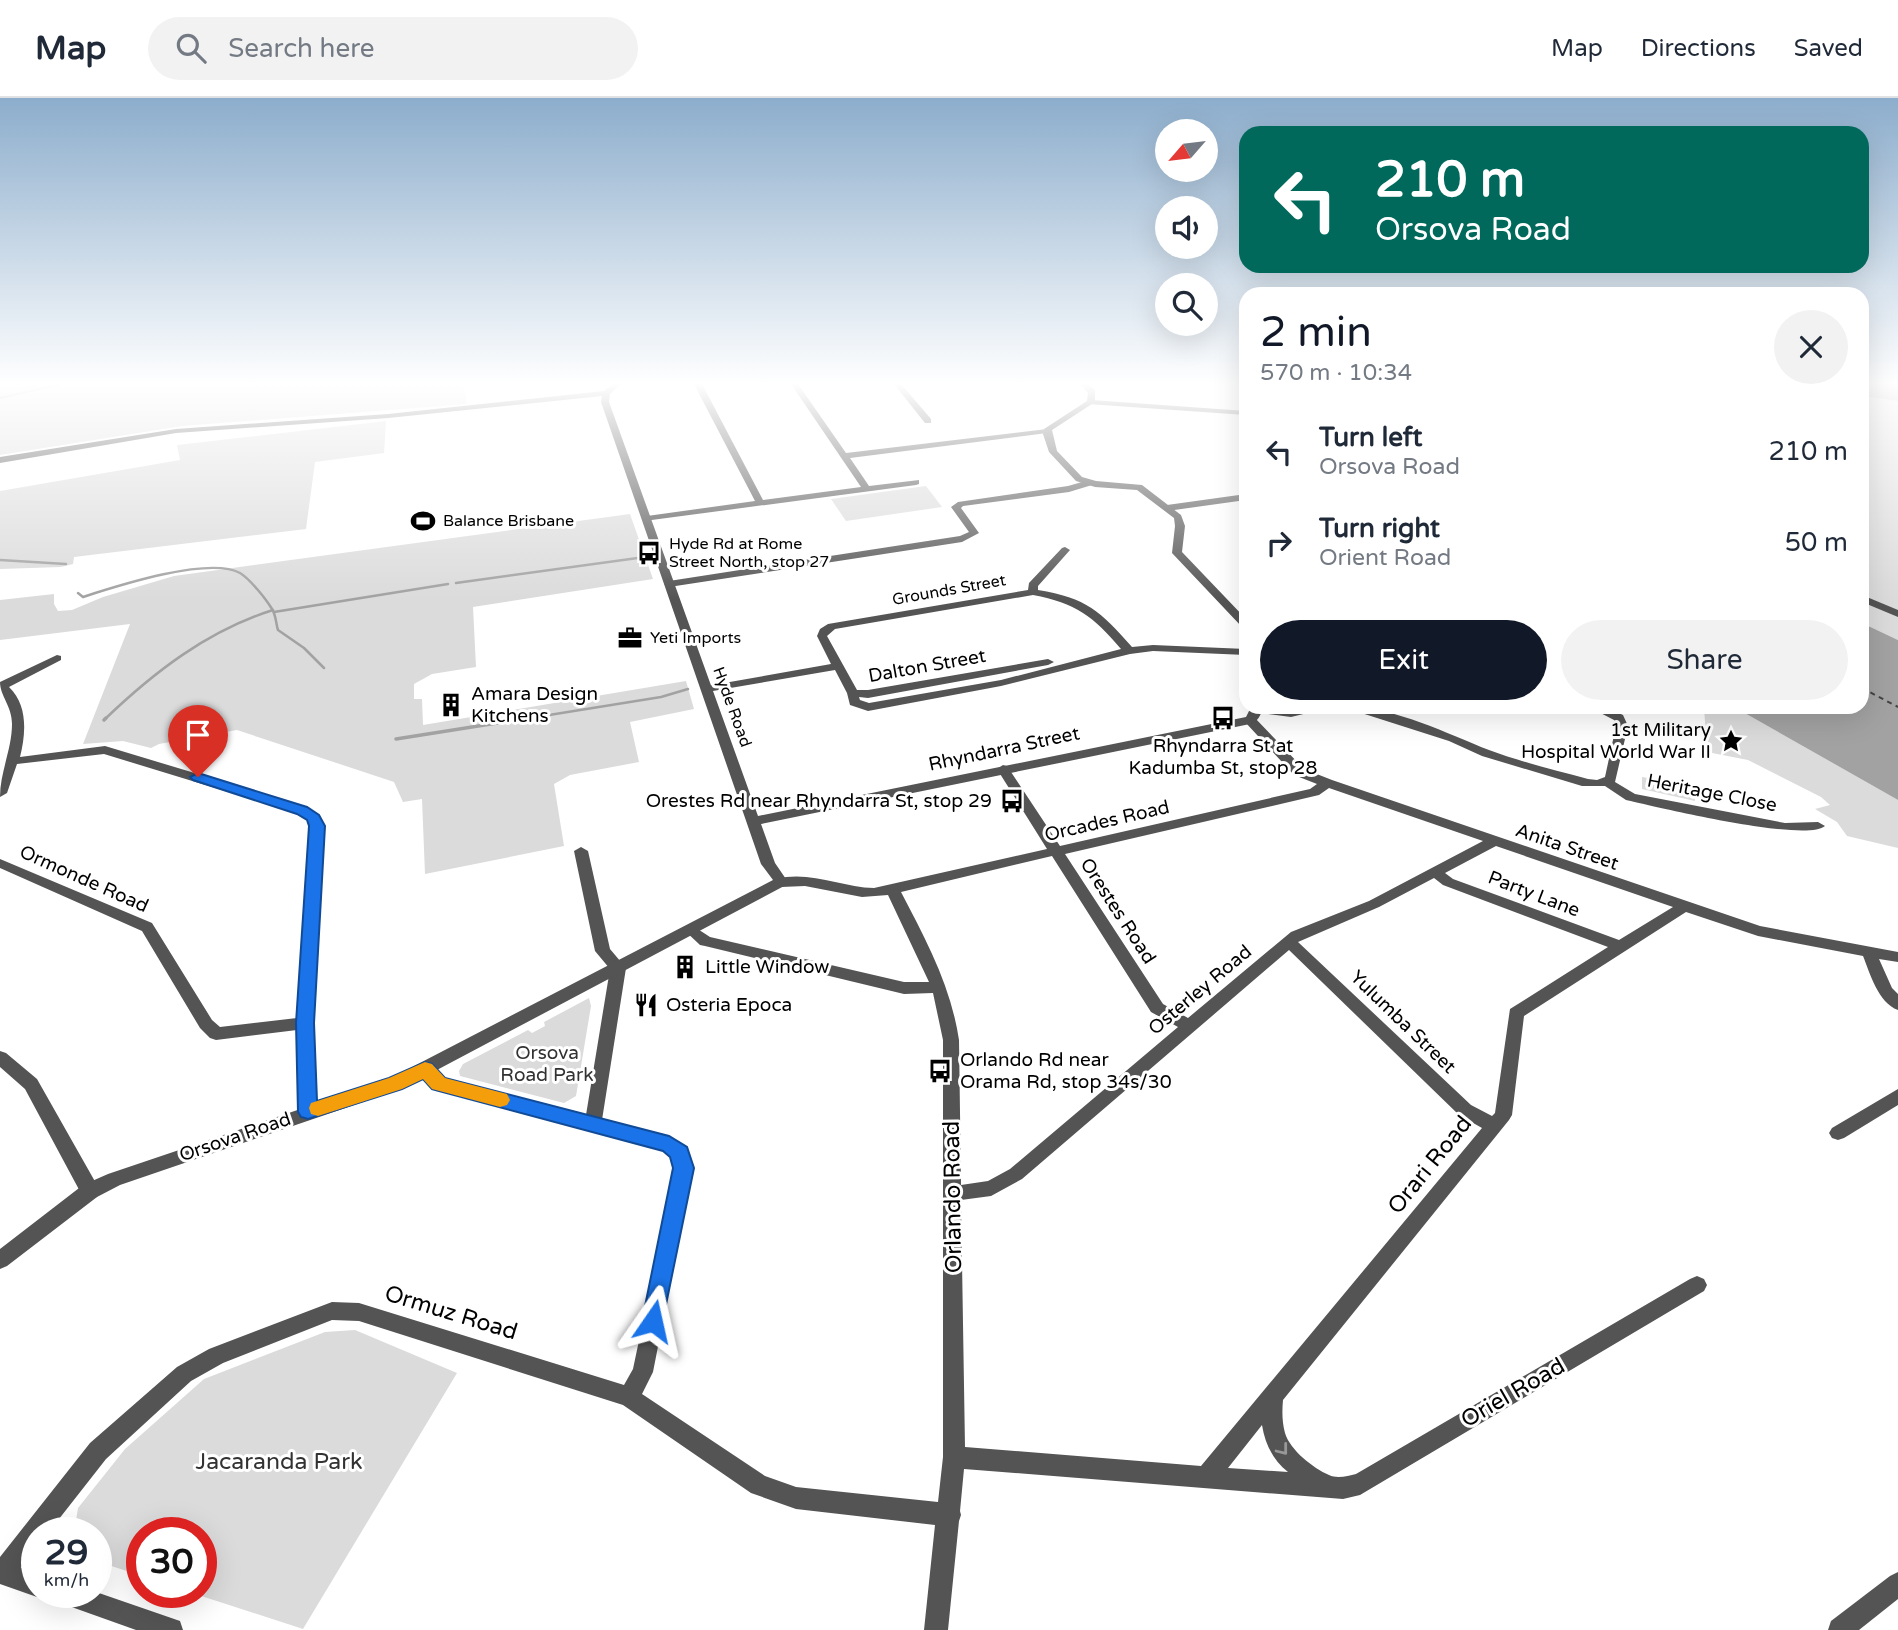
<!DOCTYPE html>
<meta charset="utf-8">
<style>
body{margin:0;font-family:"Varela Round",sans-serif;background:#f2f2f3;color:#1f2937;height:100vh;display:flex;flex-direction:column;font-size:26px;white-space:nowrap}
*{box-sizing:border-box;margin:0}
p{font-size:23px;color:#747a83}
.icon{flex:none;width:38px;height:38px;fill:none;stroke:currentColor;stroke-width:2;stroke-linecap:round;stroke-linejoin:round}
.map{position:relative;flex:1;overflow:hidden}
.panel{position:absolute;left:1239px;top:189px;width:630px;height:427px;display:flex;flex-direction:column;background:#fff;border-radius:21px;box-shadow:0 7px 28px #0002}
.panel>*{flex:none}
.banner{position:absolute;left:1239px;top:28px;width:630px;height:147px;border-radius:21px;box-shadow:0 7px 28px #0002;background:#00695c;color:#fff;overflow:hidden}
.needle{width:46px;rotate:242deg}
.buttons{position:absolute;left:1155px;top:21px;display:grid;gap:14px}
.buttons a{display:grid;place-items:center;width:63px;height:63px;border-radius:50%;background:#fff;box-shadow:0 7px 28px #0002;font-size:35px}
.speed{position:absolute;left:21px;top:1419px;display:flex;gap:14px;font-size:35px;font-weight:700;text-align:center}
.speed>*{display:grid;place-content:center;width:91px;height:91px;border-radius:50%;background:#fff;box-shadow:0 7px 28px #0002;line-height:1}
.speed small{font-size:18px;font-weight:400}
.speed .limit{border:10px solid #d22;background:#fff;color:#111}
.pin{position:absolute;display:grid;place-items:center;width:60px;height:60px;color:#fff;margin:-72px -30px;border-radius:50% 50% 50% 0;rotate:-45deg;box-shadow:0 0 7px #0007}
.pin .icon{rotate:45deg}
.me{position:absolute;width:77px;margin:-38px;rotate:11deg;stroke-linejoin:round;filter:drop-shadow(0 0 5px #0008)}
.turn{display:flex;align-items:center;gap:24px;height:147px;padding:0 21px;font-size:32px}
.turn .icon{width:91px;height:91px;stroke-width:2.5}
.turn b{display:block;font-size:49px;line-height:60px}
.round{display:grid;place-items:center;flex:none;width:74px;height:74px;border-radius:37px;background:#f2f2f3}
.summary{display:flex;align-items:center;justify-content:space-between;height:119px;padding:0 21px}
h1{font-size:42px;font-weight:600;line-height:52px;color:#111827}
.cta{display:flex;gap:14px;margin-top:auto;padding:14px 21px}
.cta a{flex:1;height:80px;border-radius:42px;background:#111827;color:#fff;font-size:28px;font-weight:600;line-height:80px;text-align:center}
.cta a+a{background:#f2f2f3;color:#1f2937}
ul{padding:0;list-style:none}
li{display:flex;align-items:center;gap:21px;height:91px;padding:0 21px}
li div{flex:1}
li b{display:block;font-size:26px}
li em{font-style:normal}
header{display:flex;align-items:center;gap:42px;box-sizing:border-box;height:98px;padding:0 35px;background:#fff;border-bottom:2px solid #e0e1e3}
header strong{font-size:33px}
nav{display:flex;gap:38px;margin-inline-start:auto;font-size:24px}
.search{width:490px;height:63px;background:#f2f2f3;display:flex;align-items:center;gap:18px;box-sizing:border-box;padding:0 24px;border-radius:38px;color:#747a83;font-size:26px}
.map>svg:first-child{display:block}
.green{fill:#dbdbdb}
.water{fill:#a2a2a2}
.lines{fill:none;stroke-linecap:round;stroke-linejoin:round}
.stream-far2{stroke:#a2a2a2;stroke-width:2}
.stream-far1{stroke:#a2a2a2;stroke-width:2.5}
.stream{stroke:#a2a2a2;stroke-width:3.5}
.ferry{stroke:#434343;stroke-width:2;stroke-dasharray:5 4.5;stroke-linecap:butt}
.minor{fill:#545454;fill-rule:evenodd}
.tertiary{fill:#545454;fill-rule:evenodd}
.oneway{stroke:#989898}
.route{fill:#1a73e8;stroke:#114b97;stroke-width:2}
.slow{fill:#f59e0b}
.labels{text-anchor:middle;dominant-baseline:central;stroke-width:6;stroke-linejoin:round;paint-order:stroke}
.far-poi-label{font-size:16px;fill:#000;stroke:#fff;text-anchor:start}
.far-street-label{font-size:16px;fill:#000;stroke:#fff}
.street-label{font-size:19px;fill:#000;stroke:#fff}
.poi-label{font-size:19px;fill:#000;stroke:#fff;text-anchor:start}
.park-label{font-size:19px;fill:#323232;stroke:#fff}
.near-street-label{font-size:23px;fill:#000;stroke:#fff}
.near-park-label{font-size:23px;fill:#323232;stroke:#fff}
</style>
<header>
<strong>Map</strong>
<div class="search"><svg class="icon" aria-label="search" viewBox="0 0 24 24"><circle cx="10" cy="10" r="6"/><path d="M15 15l6 6"/></svg>Search here</div>
<nav><a>Map</a><a>Directions</a><a>Saved</a></nav>
</header>
<div class="map">
<svg width="1898" height="1532" viewBox="0 0 1898 1532">
<rect width="100%" height="100%" fill="#fff"/>
<g class="green">
<polygon points="0,286 463,286 467,306 182,328 0,357"/>
<polygon points="1862,298 1898,303 1898,542 1862,525"/>
<polygon points="386,323 384,355 315,364 306,431 74,459 73,466 61,469 0,471 0,393 180,362 177,347"/>
<polygon points="926,388 942,409 846,423 831,401"/>
<polygon points="630,416 653,481 473,509 476,569 432,576 414,586 414,601 422,601 423,627 686,583 694,611 630,624 639,664 570,677 554,686 564,748 425,776 422,701 403,704 394,684 237,632 159,646 151,650 123,643 83,646 130,526 0,542 0,502 54,496 54,506 58,513 72,512 103,499 174,478"/>
<polygon points="1704,609 1734,609 1898,702 1898,750 1847,738 1837,724 1815,711 1830,707 1821,699 1748,662 1707,654"/>
<polygon points="1642,679 1694,688 1695,703 1642,691"/>
<polygon points="589,900 591,908 576,998 564,1005 460,978 459,973 463,966 528,932 532,935 545,928 544,924"/>
<polygon points="355,1232 457,1275 303,1531 192,1495 201,1494 201,1435 142,1435 142,1478 96,1463 96,1435 74,1435 78,1410 125,1351 204,1281 325,1234"/>
</g>
<g class="water">
<polygon points="1862,286 1898,286 1898,303 1862,298"/>
<polygon points="1862,525 1898,542 1898,702 1734,609 1862,609"/>
</g>
<g class="lines">
<polyline class="stream-far2" points="0,300 61,286"/>
<g class="stream-far1">
<polyline points="0,462 66,466"/>
<polyline points="456,485 645,459"/>
<path d="M 78,495 L 83,499 C 117,488 209,458 240,475 C 250,481 266,501 272,511 C 276,517 276,526 278,532 L 304,550 L 324,570"/>
<polyline points="274,514 448,486"/>
<path d="M 104,622 C 154,574 207,533 273,512"/>
<polyline points="518,622 661,599 688,591"/>
</g>
<g class="stream">
<polyline points="104,622 106,620"/>
<polyline points="396,641 529,620"/>
</g>
<polyline class="ferry" points="1862,590 1898,609"/>
<g class="minor">
<polygon points="694,286 702,286 763,402 861,389 791,286 798,286 846,355 1047,331 1051,333 1047,335 850,360 869,388 919,382 919,386 916,387 644,423 642,421 647,418 755,403"/>
<polygon points="894,286 901,286 931,321 931,325 925,325"/>
<polygon points="1091,302 1246,313 1246,317 1088,306 1087,304"/>
<polygon points="1089,382 1092,383 1092,387 1069,394 963,408 961,410 979,435 962,444 669,489 664,486 669,483 960,438 969,434 951,409 958,404 1068,388"/>
<polygon points="1246,396 1246,402 1167,413 1162,410 1167,407"/>
<path d="M 1065,449 L 1070,452 L 1038,488 L 1038,492 C 1087,500 1100,513 1132,549 L 1153,547 L 1246,551 L 1246,557 L 1153,553 L 1130,556 L 1001,588 L 868,613 L 850,607 L 847,595 L 835,572 L 707,594 L 701,591 L 707,588 L 831,566 L 817,538 L 820,531 L 828,526 L 1028,492 L 1029,485 L 1062,450 ZM 1033,497 C 1076,505 1093,518 1121,551 L 1001,582 L 869,605 L 860,602 L 859,599 L 868,600 L 1048,567 L 1054,564 L 1048,561 L 868,592 L 857,592 L 827,538 L 835,531 Z"/>
<polygon points="1862,497 1898,512 1898,519 1862,504"/>
<path d="M 57,557 L 61,558 L 61,562 L 9,589 C 28,607 26,635 20,659 L 105,648 L 307,709 L 319,717 L 324,728 L 313,925 L 317,1014 L 314,1019 L 308,1021 L 302,1019 L 299,1014 L 297,932 L 216,942 L 210,940 L 200,930 L 142,833 L 0,770 L 0,761 L 152,825 L 212,922 L 220,929 L 297,920 L 310,728 L 308,722 L 297,715 L 104,656 L 17,666 L 7,695 L 0,699 C 0,674 12,651 12,626 C 12,608 0,598 0,584 Z"/>
<polygon points="1252,609 1291,611 1322,609 1320,612 1291,619 1253,614"/>
<path d="M 1350,609 C 1394,609 1448,636 1489,652 C 1521,664 1555,672 1588,681 L 1597,682 L 1605,679 L 1616,628 L 1614,622 L 1589,609 L 1605,609 L 1623,617 L 1628,628 L 1615,684 L 1635,696 L 1785,725 L 1818,724 L 1825,728 C 1806,745 1657,709 1626,702 L 1605,688 L 1582,688 L 1482,658 L 1449,643 L 1352,612 Z"/>
<path d="M 1250,618 L 1254,619 L 1304,671 L 1332,682 L 1760,828 L 1898,854 L 1898,864 L 1879,861 L 1892,890 L 1898,896 L 1898,912 C 1878,905 1870,875 1863,858 L 1758,838 L 1686,814 L 1524,918 L 1512,1017 L 1509,1022 L 1283,1302 C 1282,1313 1282,1324 1285,1335 C 1290,1352 1313,1370 1329,1377 C 1337,1381 1348,1378 1356,1376 L 1690,1181 L 1697,1178 L 1704,1181 L 1707,1187 L 1704,1193 L 1360,1397 L 1343,1401 L 964,1371 L 960,1413 L 961,1417 L 959,1423 L 948,1532 L 924,1532 L 935,1427 L 796,1411 L 751,1395 L 623,1307 L 359,1223 L 332,1222 L 223,1265 L 191,1283 L 106,1361 L 48,1435 L 37,1435 L 37,1449 L 10,1483 L 0,1486 L 0,1459 L 90,1345 L 177,1269 L 209,1251 L 332,1204 L 359,1205 L 624,1287 L 633,1271 L 675,1071 L 671,1059 L 663,1052 L 433,991 L 417,971 L 419,966 C 431,963 437,973 445,981 L 586,1017 L 610,871 L 595,853 L 574,753 L 581,749 L 588,753 L 610,851 L 626,870 L 602,1022 L 675,1041 L 685,1050 L 693,1071 L 653,1274 L 642,1296 L 765,1378 L 796,1389 L 938,1404 L 943,1359 L 943,942 L 933,895 L 904,896 L 705,848 L 700,847 L 683,831 L 690,826 L 710,839 L 904,884 L 929,884 L 888,797 L 862,799 L 805,788 L 781,789 L 774,784 L 776,781 C 809,772 841,789 874,790 L 1047,751 L 997,671 L 1003,667 L 1007,668 L 1060,748 L 1310,691 L 1317,686 L 1294,677 L 1246,625 L 1244,622 ZM 1329,690 L 1483,743 L 1369,803 L 1291,834 L 1188,920 L 1163,906 L 1065,756 L 1319,697 ZM 1496,748 L 1673,809 L 1619,842 L 1453,781 L 1445,775 ZM 1052,758 L 1151,914 L 1178,929 L 1010,1071 L 988,1083 L 961,1087 L 959,942 C 951,888 926,842 901,794 ZM 1434,780 L 1443,787 L 1608,849 L 1510,911 L 1495,1015 L 1492,1018 L 1471,1007 L 1298,844 L 1379,809 ZM 1289,852 L 1459,1017 L 1482,1030 L 1201,1368 L 965,1349 L 961,1102 L 991,1098 L 1022,1081 ZM 1262,1327 C 1265,1346 1273,1362 1288,1374 L 1228,1370 Z"/>
<polygon points="0,953 6,955 37,981 97,1087 99,1093 97,1099 90,1101 83,1099 25,991 0,969"/>
<polygon points="1898,991 1898,1007 1844,1040 1838,1042 1832,1040 1829,1035 1832,1030"/>
<polygon points="1898,1474 1898,1501 1859,1532 1828,1532 1831,1523 1890,1478"/>
</g>
<g class="tertiary">
<path d="M 613,286 L 621,286 L 610,296 L 609,304 L 758,718 L 1246,619 L 1251,609 L 1263,609 C 1261,617 1258,624 1250,626 L 761,726 L 775,765 L 788,784 L 786,787 L 401,991 L 120,1087 L 97,1099 L 7,1168 L 0,1171 L 0,1151 L 83,1087 L 108,1076 L 389,981 L 773,782 L 761,766 L 601,304 L 602,298 L 388,320 L 176,335 L 0,365 L 0,359 L 176,331 L 388,316 L 604,293 Z"/>
<polygon points="1080,286 1088,286 1095,292 1095,304 1052,332 1057,353 1082,379 1096,383 1142,387 1181,417 1185,428 1182,454 1246,521 1246,530 1242,529 1172,455 1175,428 1174,420 1137,392 1095,389 1076,383 1049,354 1043,336 1044,331 1087,303 1088,295"/>
<polygon points="0,1462 37,1475 37,1494 45,1495 37,1499 0,1486"/>
<polygon points="48,1494 96,1494 180,1523 183,1532 136,1532 52,1502"/>
</g>
</g>
<defs><path id="oneway-chevron" d="M-2-3.5L2.5 0L-2 3.5" fill="none" stroke-width="1.6" stroke-linecap="round" stroke-linejoin="round" transform="scale(1.75)"/></defs>
<use class="oneway" href="#oneway-chevron" transform="translate(1283 1352) rotate(52)"/>
<linearGradient id="sky" x2="0" y2="1"><stop stop-color="#8cadcc"/><stop offset="0.57" stop-color="#fff"/><stop offset="1" stop-color="#fff" stop-opacity="0"/></linearGradient>
<rect width="1898" height="501" fill="url(#sky)"/>
<polygon class="route" points="198,675 307,709 319,717 325,728 314,925 317,1003 389,980 425,964 432,966 445,980 669,1038 687,1049 694,1070 661,1231 653,1234 645,1231 642,1223 673,1070 670,1059 663,1053 439,993 432,991 423,981 402,991 308,1021 301,1019 298,1014 296,925 309,728 307,722 297,716 193,682 190,679"/>
<polygon class="slow" points="425,964 432,966 445,980 507,996 510,1002 507,1007 500,1009 432,991 423,981 402,991 318,1018 311,1016 309,1010 311,1005 389,980"/>
<defs>
<g id="stadium-bare" transform="scale(1.89)"><path d="M0-5a6.5 5 0 1 0 0 10a6.5 5 0 1 0 0-10ZM-3.5-1.8h7v3.6h-7Z" fill="#000" stroke="#fff" stroke-width="2.5" paint-order="stroke"/></g>
<g id="bus-bare" transform="scale(1.89)"><path d="M-5-6H5V4H4V6H2V4H-2V6H-4V4H-5ZM-3.5-4V0h7V-4ZM-3.5 1.2v1.5H-2V1.2ZM2 1.2v1.5H3.5V1.2Z" fill="#000" stroke="#fff" stroke-width="2.5" paint-order="stroke"/></g>
<g id="office-bare" transform="scale(1.89)"><path d="M-6-3h4V-5.5h4V-3h4V5H-6ZM-1-4.5V-3h2v-1.5ZM-6 0V1H6V0Z" fill="#000" stroke="#fff" stroke-width="2.5" paint-order="stroke"/></g>
<g id="building-bare" transform="scale(1.89)"><path d="M-4-6H4V6H1V3H-1V6H-4ZM-2.5-4.3h1.7v1.8h-1.7ZM.8-4.3h1.7v1.8H.8ZM-2.5-1h1.7V.8h-1.7ZM.8-1h1.7V.8H.8Z" fill="#000" stroke="#fff" stroke-width="2.5" paint-order="stroke"/></g>
<g id="sight-bare" transform="scale(1.89)"><path d="M0-6L1.8-2.2L6-1.7L2.9 1.2L3.7 5.4L0 3.3L-3.7 5.4L-2.9 1.2L-6-1.7L-1.8-2.2Z" fill="#000" stroke="#fff" stroke-width="2.5" paint-order="stroke"/></g>
<g id="restaurant-bare" transform="scale(1.89)"><path d="M-5-6h1v4h1v-4h1v4h1v-4h1v5L-1.5 .5V6h-2V.5L-5-1ZM5-6V6H3V1.5H1.5Q1.5-4 5-6Z" fill="#000" stroke="#fff" stroke-width="2.5" paint-order="stroke"/></g>
</defs>
<g fill-rule="evenodd">
<use href="#stadium-bare" x="423" y="423"/>
<use href="#bus-bare" x="649" y="455"/>
<use href="#office-bare" x="630" y="540"/>
<use href="#building-bare" x="451" y="607"/>
<use href="#bus-bare" x="1223" y="620"/>
<use href="#sight-bare" x="1731" y="643"/>
<use href="#bus-bare" x="1012" y="703"/>
<use href="#building-bare" x="685" y="869"/>
<use href="#restaurant-bare" x="646" y="907"/>
<use href="#bus-bare" x="940" y="973"/>
</g>
<g class="labels">
<g class="far-poi-label">
<text x="443" y="423">Balance Brisbane</text>
<text x="669" y="446">Hyde Rd at Rome<tspan x="669" dy="18">Street North, stop 27</tspan></text>
<text x="650" y="540">Yeti Imports</text>
</g>
<g class="far-street-label">
<text transform="translate(949 492) rotate(-10)">Grounds Street</text>
<text transform="translate(732 609) rotate(70)">Hyde Road</text>
</g>
<g class="street-label">
<text transform="translate(927 568) rotate(-10)">Dalton Street</text>
<text transform="translate(1004 651) rotate(-12)">Rhyndarra Street</text>
<text transform="translate(1712 695) rotate(11)">Heritage Close</text>
<text transform="translate(1107 723) rotate(-13)">Orcades Road</text>
<text transform="translate(1567 749) rotate(19)">Anita Street</text>
<text transform="translate(84 781) rotate(24)">Ormonde Road</text>
<text transform="translate(1534 796) rotate(21)">Party Lane</text>
<text transform="translate(1118 813) rotate(57)">Orestes Road</text>
<text transform="translate(1200 892) rotate(-40)">Osterley Road</text>
<text transform="translate(1403 924) rotate(44)">Yulumba Street</text>
<text transform="translate(235 1039) rotate(-19)">Orsova Road</text>
</g>
<g class="poi-label">
<text x="471" y="596">Amara Design<tspan x="471" dy="22">Kitchens</tspan></text>
<text x="1711" y="632" text-anchor="end">1st Military<tspan x="1711" dy="22">Hospital World War II</tspan></text>
<text x="1223" y="648" text-anchor="middle">Rhyndarra St at<tspan x="1223" dy="22">Kadumba St, stop 28</tspan></text>
<text x="992" y="703" text-anchor="end">Orestes Rd near Rhyndarra St, stop 29</text>
<text x="705" y="869">Little Window</text>
<text x="666" y="907">Osteria Epoca</text>
<text x="960" y="962">Orlando Rd near<tspan x="960" dy="22">Orama Rd, stop 34s/30</tspan></text>
</g>
<g class="park-label">
<text x="547" y="955">Orsova<tspan x="547" dy="22">Road Park</tspan></text>
</g>
<g class="near-street-label">
<text transform="translate(1430 1067) rotate(-51)">Orari Road</text>
<text transform="translate(953 1099) rotate(-91)">Orlando Road</text>
<text transform="translate(451 1215) rotate(17)">Ormuz Road</text>
<text transform="translate(1513 1295) rotate(-30)">Oriel Road</text>
</g>
<g class="near-park-label">
<text x="279" y="1364">Jacaranda Park</text>
</g>
</g>
</svg>
<div class="buttons">
<a><svg class="needle" viewBox="-14 -14 28 28"><path d="M0-13l5 13h-10z" fill="#e53935"/><path d="M0 13l5-13h-10z" fill="#747a83"/></svg></a>
<a><svg class="icon" aria-label="sound" viewBox="0 0 24 24"><path d="M4 9h4l5-4v14l-5-4H4zM17 9q2 3 0 6"/></svg></a>
<a><svg class="icon" aria-label="search" viewBox="0 0 24 24"><circle cx="10" cy="10" r="6"/><path d="M15 15l6 6"/></svg></a>
</div>
<div class="speed"><div>29<small>km/h</small></div><div class="limit">30</div></div>
<div class="pin" style="left:198px;top:679px;background:#d93025"><svg class="icon" aria-label="arrive" viewBox="0 0 24 24"><path d="M6 21V4h12l-3 4 3 4H6"/></svg></div>
<svg class="me" style="left:653px;top:1223px" viewBox="-20 -20 40 40"><path d="M0-17L14 15 0 8-14 15z" fill="#1a73e8" stroke="#fff" stroke-width="4"/></svg>
<div class="banner">
<div class="turn"><svg class="icon" aria-label="left" viewBox="0 0 24 24"><path d="M17 20v-9H6M10 6l-5 5 5 5"/></svg><div><b>210 m</b>Orsova Road</div></div>
</div>
<section class="panel">
<div class="summary"><div><h1>2 min</h1><p>570 m · 10:34</p></div><a class="round"><svg class="icon" aria-label="close" viewBox="0 0 24 24"><path d="M6 6l12 12M18 6L6 18"/></svg></a></div>
<ul>
<li><svg class="icon" aria-label="left" viewBox="0 0 24 24"><path d="M17 20v-9H6M10 6l-5 5 5 5"/></svg><div><b>Turn left</b><p>Orsova Road</p></div><em>210 m</em></li>
<li><svg class="icon" aria-label="right" viewBox="0 0 24 24"><path d="M7 20v-9h11M14 6l5 5-5 5"/></svg><div><b>Turn right</b><p>Orient Road</p></div><em>50 m</em></li>
</ul>
<div class="cta"><a>Exit</a><a>Share</a></div>
</section>
</div>
